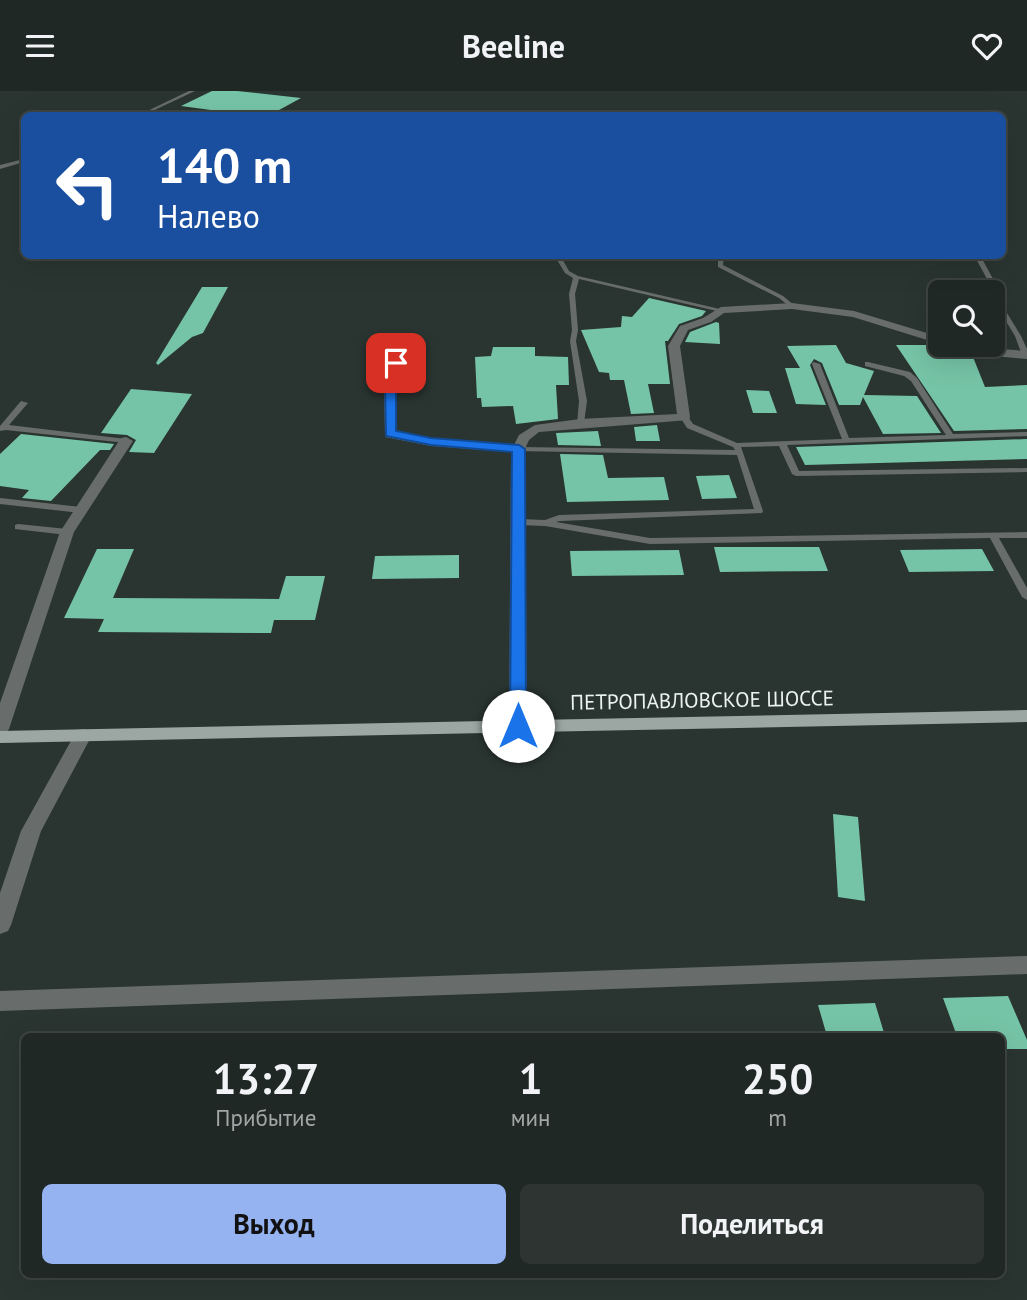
<!DOCTYPE html>
<html lang="ru">
<meta charset="utf-8">
<style>
body{margin:0;font-family:"PT Sans",sans-serif;background:#2d3432;color:#f1f3f6;height:100vh;display:flex;flex-direction:column;font-size:26px;white-space:nowrap}
*{box-sizing:border-box;margin:0}
p{font-size:23px;color:#a2a6a7}
.icon{flex:none;width:38px;height:38px;fill:none;stroke:currentColor;stroke-width:2;stroke-linecap:round;stroke-linejoin:round}
.map{position:relative;flex:1;overflow:hidden}
.panel{position:absolute;left:21px;top:942px;width:984px;height:245px;display:flex;flex-direction:column;background:#202825;border-radius:10px;box-shadow:0 7px 28px #0002,0 0 0 2px #3d4442}
.panel>*{flex:none}
.banner{position:absolute;left:21px;top:21px;width:985px;height:147px;border-radius:10px;box-shadow:0 7px 28px #0002,0 0 0 2px #3d4442;background:#1a4fa0;color:#fff;overflow:hidden}
.controls{position:absolute;left:928px;top:189px;display:grid;gap:14px}
.controls a{display:grid;place-items:center;width:77px;height:77px;border-radius:10px;background:#202825;box-shadow:0 7px 28px #0002,0 0 0 2px #3d4442;font-size:35px}
.pin{position:absolute;display:grid;place-items:center;width:60px;height:60px;color:#fff;margin:-30px;border-radius:14px;box-shadow:0 4px 10px #0006}
.me{position:absolute;width:77px;margin:-38px;rotate:0deg;stroke-linejoin:round;filter:drop-shadow(0 0 5px #0008)}
.turn{display:flex;align-items:center;gap:24px;height:147px;padding:0 21px;font-size:32px}
.turn .icon{width:91px;height:91px;stroke-width:2.5}
.turn b{display:block;font-size:49px;line-height:60px}
.eta{display:flex;justify-content:space-evenly;align-items:center;height:119px;text-align:center}
.eta b{font-size:42px;font-weight:600;line-height:49px}
.action{display:flex;gap:14px;margin-top:auto;padding:14px 21px}
.action a{flex:1;height:80px;border-radius:10px;background:#95b2f1;color:#111;font-size:28px;font-weight:600;line-height:80px;text-align:center}
.action a+a{background:#2d3432;color:#f1f3f6}
header{display:flex;justify-content:space-between;align-items:center;height:91px;padding:0 21px;background:#202825;font-size:32px;font-weight:600}
.map>svg:first-child{display:block}
.building{fill:#76c4a7}
.lines{fill:none;stroke-linecap:round;stroke-linejoin:round}
.service{fill:#686d6b;fill-rule:evenodd}
.minor{fill:#686d6b;fill-rule:evenodd}
.primary{fill:#9ca7a3;fill-rule:evenodd}
.route{fill:#1a73e8;stroke:#114b97;stroke-width:2}
.labels{text-anchor:middle;dominant-baseline:central;stroke-width:7;stroke-linejoin:round;paint-order:stroke}
.street-label{font-size:21px;fill:#ebf3ef;stroke:#2a3531}
</style>
<header><svg class="icon" aria-label="menu" viewBox="0 0 24 24"><path d="M4 6h16M4 12h16M4 18h16"/></svg>Beeline<svg class="icon" aria-label="heart" viewBox="0 0 24 24"><path d="M12 20l-8-8c-3-5 5-10 8-4 3-6 11-1 8 4z"/></svg></header>
<div class="map">
<svg width="1027" height="1209" viewBox="0 0 1027 1209">
<rect width="100%" height="100%" fill="#2a3531"/>
<g class="building">
<polygon points="212,0 237,0 301,7 270,24 218,24 226,21 181,15"/>
<polygon points="202,196 228,196 203,242 192,246 158,274 156,272"/>
<polygon points="649,207 706,220 702,225 679,233 668,250 665,250 670,293 648,293 654,322 631,323 624,289 610,289 609,282 599,281 581,239 621,236 622,225 632,226"/>
<polygon points="716,231 719,232 720,253 685,251 690,241"/>
<polygon points="836,254 846,272 874,280 864,304 917,305 941,342 883,343 863,306 860,314 839,314 822,272 814,268 810,274 826,314 796,313 785,277 800,277 787,255"/>
<polygon points="896,254 945,254 973,266 985,296 1027,294 1027,338 954,340"/>
<polygon points="493,256 535,256 535,265 568,266 569,294 556,294 558,328 516,333 513,315 482,316 481,307 477,307 475,266 491,265"/>
<polygon points="131,298 192,303 154,362 129,361 136,349 127,344 101,342"/>
<polygon points="746,299 769,300 777,322 753,322"/>
<polygon points="657,334 660,350 636,350 634,336"/>
<polygon points="598,340 601,355 558,354 556,342"/>
<polygon points="21,343 114,353 110,359 100,359 51,410 22,407 29,399 0,395 0,363"/>
<polygon points="1027,348 1027,368 805,374 796,356"/>
<polygon points="560,363 603,364 608,387 664,386 669,409 567,411"/>
<polygon points="729,384 737,407 702,408 696,385"/>
<polygon points="714,456 819,456 828,480 720,481"/>
<polygon points="97,458 134,458 113,507 279,508 286,485 325,485 315,529 274,529 271,542 98,541 104,528 64,527"/>
<polygon points="982,458 994,480 909,481 900,459"/>
<polygon points="679,459 684,484 572,485 570,460"/>
<polygon points="459,464 459,487 372,488 375,465"/>
<polygon points="833,723 858,726 865,810 838,806"/>
<polygon points="1008,905 1027,949 1027,958 1001,958 1001,945 957,945 943,907"/>
<polygon points="875,912 885,945 827,945 818,914"/>
</g>
<g class="lines">
<g class="service">
<polygon points="189,0 195,0 144,24 139,24"/>
<polygon points="24,68 24,71 0,78 0,74"/>
<polygon points="554,164 560,164 569,180 578,185 724,219 721,221 579,188 575,203 578,239 576,250 587,310 584,332 583,334 577,334 579,310 570,250 572,239 569,203 573,187 565,182"/>
<polygon points="718,164 724,164 723,174 783,205 795,215 790,216 779,207 718,176"/>
<polygon points="974,164 980,164 999,199 999,209 1021,245 1027,258 1027,266 1022,264 1015,245 993,209 993,199"/>
<polygon points="813,271 820,273 849,347 946,344 911,290 904,285 865,275 865,271 868,271 910,281 917,287 953,343 1027,341 1027,345 787,354 799,380 1027,377 1027,381 796,385 792,383 779,355 741,356 763,420 762,422 560,430 556,431 650,447 1027,441 1027,447 999,447 1027,497 1027,509 1022,506 990,447 650,453 545,435 519,434 515,431 519,428 545,429 559,424 754,418 737,364 518,360 514,358 518,356 735,359 733,356 687,337 680,326 684,324 687,324 693,333 737,352 842,348 812,273"/>
<polygon points="21,310 28,312 9,334 126,348 130,350 126,352 6,339 0,340 0,335"/>
<polygon points="0,407 81,416 85,419 81,422 0,413"/>
<polygon points="18,433 67,438 71,441 67,444 15,438 15,434"/>
</g>
<g class="minor">
<polygon points="792,212 854,220 940,246 940,253 853,226 792,218 724,222 711,231 688,239 680,255 690,326 689,329 539,341 529,349 525,358 527,635 524,639 512,639 509,635 511,361 431,355 385,346 384,295 397,250 403,247 409,250 396,295 397,340 431,347 514,354 519,344 535,334 580,328 677,323 668,255 680,235 703,227 721,216"/>
<polygon points="948,254 1027,260 1027,268 972,263"/>
<polygon points="126,346 133,350 74,441 9,638 6,642 0,644 0,612 60,441 121,347"/>
<polygon points="83,638 89,639 92,644 41,740 11,834 8,840 0,843 0,802 21,740 77,639"/>
<polygon points="1027,865 1027,883 0,920 0,900"/>
</g>
<polygon class="primary" points="1027,619 1027,631 0,652 0,640"/>
</g>
<polygon class="route" points="396,269 402,272 396,295 396,340 431,347 519,354 525,358 526,635 524,639 518,641 510,635 512,361 431,354 386,345 385,295 391,272"/>
<g class="labels">
<g class="street-label">
<text transform="translate(702 609) rotate(-1)">ПЕТРОПАВЛОВСКОЕ ШОССЕ</text>
</g>
</g>
</svg>
<div class="controls">
<a><svg class="icon" aria-label="search" viewBox="0 0 24 24"><circle cx="10" cy="10" r="6"/><path d="M15 15l6 6"/></svg></a>
</div>
<div class="pin" style="left:396px;top:272px;background:#d93025"><svg class="icon" aria-label="arrive" viewBox="0 0 24 24"><path d="M6 21V4h12l-3 4 3 4H6"/></svg></div>
<svg class="me" style="left:518px;top:635px" viewBox="-20 -20 40 40"><circle r="19" fill="#fff"/><path d="M0-13L10 11 0 6-10 11z" fill="#1a73e8"/></svg>
<div class="banner">
<div class="turn"><svg class="icon" aria-label="left" viewBox="0 0 24 24"><path d="M17 20v-9H6M10 6l-5 5 5 5"/></svg><div><b>140 m</b>Налево</div></div>
</div>
<section class="panel">
<div class="eta">
<div><b>13:27</b><p>Прибытие</p></div>
<div><b>1</b><p>мин</p></div>
<div><b>250</b><p>m</p></div>
</div>
<div class="action"><a>Выход</a><a>Поделиться</a></div>
</section>
</div>
